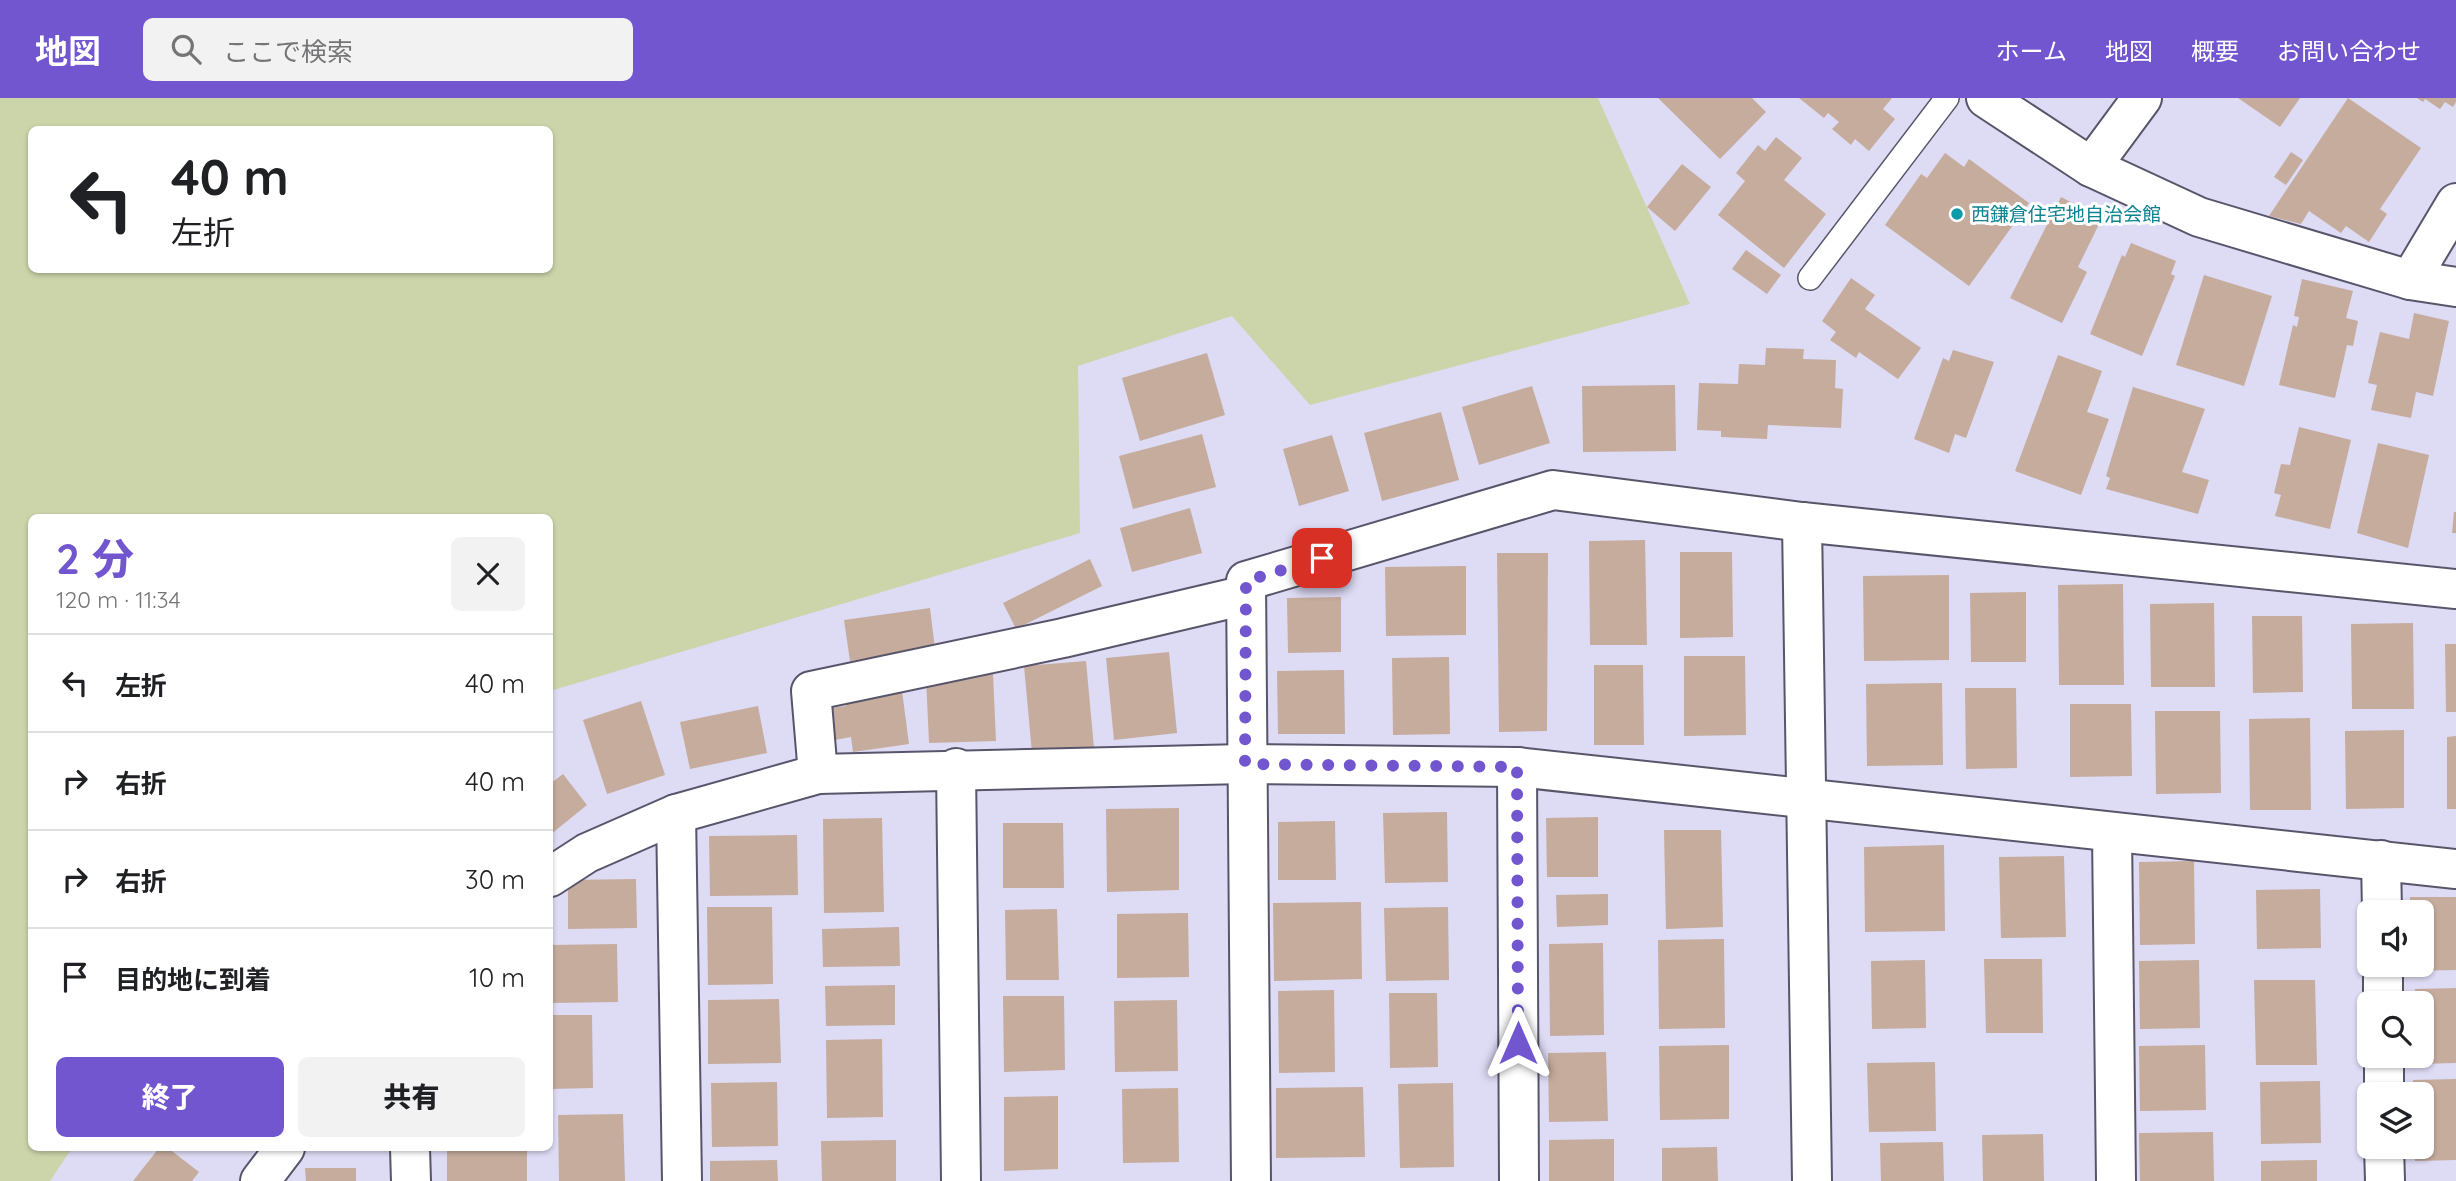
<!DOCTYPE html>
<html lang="ja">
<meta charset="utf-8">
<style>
body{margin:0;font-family:Quicksand,"Noto Sans JP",sans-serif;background:#f2f2f2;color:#202124;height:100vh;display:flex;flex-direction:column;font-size:26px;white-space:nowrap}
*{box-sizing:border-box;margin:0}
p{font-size:23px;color:#757577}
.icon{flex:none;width:38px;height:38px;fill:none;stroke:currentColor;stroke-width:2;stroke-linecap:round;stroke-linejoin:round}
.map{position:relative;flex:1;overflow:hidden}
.side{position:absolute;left:28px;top:416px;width:525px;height:637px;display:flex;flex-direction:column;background:#fff;border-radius:10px;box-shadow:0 2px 5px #0004}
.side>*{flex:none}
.guide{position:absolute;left:28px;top:28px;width:525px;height:147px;border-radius:10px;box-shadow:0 2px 5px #0004;background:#fff;color:#202124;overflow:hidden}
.fabs{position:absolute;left:2357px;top:802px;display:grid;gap:14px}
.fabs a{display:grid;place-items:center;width:77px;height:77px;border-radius:10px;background:#fff;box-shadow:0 2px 5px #0004;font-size:35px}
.pin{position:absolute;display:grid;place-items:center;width:60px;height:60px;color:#fff;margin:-30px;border-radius:14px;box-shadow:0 4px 10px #0006}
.me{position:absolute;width:77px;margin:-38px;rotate:0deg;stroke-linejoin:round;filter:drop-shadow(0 0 5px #0008)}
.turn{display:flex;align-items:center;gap:24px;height:147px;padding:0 28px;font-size:32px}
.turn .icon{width:91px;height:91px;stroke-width:2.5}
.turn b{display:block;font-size:49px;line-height:60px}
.round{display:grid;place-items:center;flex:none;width:74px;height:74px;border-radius:10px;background:#f2f2f2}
.head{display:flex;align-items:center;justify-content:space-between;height:119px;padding:0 28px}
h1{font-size:42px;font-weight:800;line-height:52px;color:#7156d0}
.cta{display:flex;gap:14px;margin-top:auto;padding:14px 28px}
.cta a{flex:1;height:80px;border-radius:10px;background:#7156d0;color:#fff;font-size:28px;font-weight:800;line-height:80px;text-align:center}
.cta a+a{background:#f2f2f2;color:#202124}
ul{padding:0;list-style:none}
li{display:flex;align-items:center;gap:21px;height:98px;padding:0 28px;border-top:2px solid #e0e0e0}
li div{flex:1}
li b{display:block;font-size:26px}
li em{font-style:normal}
header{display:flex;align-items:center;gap:42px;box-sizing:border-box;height:98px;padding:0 35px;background:#7156d0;color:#fff}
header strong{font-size:33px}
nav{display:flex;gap:38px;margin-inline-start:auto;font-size:24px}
.search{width:490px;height:63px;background:#f2f2f2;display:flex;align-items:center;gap:18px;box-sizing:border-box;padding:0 24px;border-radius:10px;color:#757577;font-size:26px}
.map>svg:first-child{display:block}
.green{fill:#ccd5aa;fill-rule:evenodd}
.building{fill:#c5ac9d}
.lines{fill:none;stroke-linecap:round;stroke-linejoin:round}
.service-casing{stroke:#58556b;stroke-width:26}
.minor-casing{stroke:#58556b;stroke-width:42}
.tertiary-casing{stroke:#58556b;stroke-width:42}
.service{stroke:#fff;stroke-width:23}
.minor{stroke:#fff;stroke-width:38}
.tertiary{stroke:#fff;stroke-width:38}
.route{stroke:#7156d0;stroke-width:12;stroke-dasharray:0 21.6}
.culture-dot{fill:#0f9aa8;stroke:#fff;stroke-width:2.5}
.labels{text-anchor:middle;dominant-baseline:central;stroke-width:6;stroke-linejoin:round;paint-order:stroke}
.culture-label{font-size:19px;fill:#0d838f;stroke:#fff;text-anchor:start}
</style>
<header>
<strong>地図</strong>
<div class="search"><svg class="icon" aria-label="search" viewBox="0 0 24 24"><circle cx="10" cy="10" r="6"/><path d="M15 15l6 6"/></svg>ここで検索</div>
<nav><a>ホーム</a><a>地図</a><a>概要</a><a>お問い合わせ</a></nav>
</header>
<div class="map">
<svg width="2456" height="1083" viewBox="0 0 2456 1083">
<rect width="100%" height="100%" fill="#dedbf5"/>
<path class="green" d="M 0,0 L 1598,0 L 1690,206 L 1310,307 L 1232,218 L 1078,268 L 1080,435 L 550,593 L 550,420 L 32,420 L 32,1050 L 72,1050 L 50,1083 L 0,1083 ZM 32,32 L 550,32 L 550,172 L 32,172 Z"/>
<g class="building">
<polygon points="1658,0 1752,0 1766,14 1720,61"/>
<polygon points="1799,0 1892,0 1883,11 1895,21 1869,53 1855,41 1851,47 1832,31 1839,24 1828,15 1824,20"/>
<polygon points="2238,0 2300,0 2280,29"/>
<polygon points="2348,0 2421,50 2380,111 2387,116 2369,144 2346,128 2341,135 2309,113 2301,126 2269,118"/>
<polygon points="2417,0 2456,0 2456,4 2453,9 2445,4 2440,11 2425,1 2423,4"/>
<polygon points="1776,39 1802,60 1784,82 1826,116 1784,170 1718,117 1745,83 1736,75 1758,47 1765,53"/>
<polygon points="2291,54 2303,62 2286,87 2274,79"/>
<polygon points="1945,55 1964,69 1969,61 2029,105 1969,188 1885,127 1921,76 1927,80"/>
<polygon points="1682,66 1711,89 1675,133 1647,109"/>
<polygon points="2061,99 2102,120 2078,169 2087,174 2062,225 2010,200"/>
<polygon points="2131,145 2176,163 2171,176 2175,178 2142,258 2090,236 2122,157 2125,159"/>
<polygon points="1746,152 1781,177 1767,196 1732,171"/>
<polygon points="2204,177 2272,198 2244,288 2176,267"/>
<polygon points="1851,180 1875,197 1865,211 1921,250 1898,281 1859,254 1856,260 1830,242 1836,234 1822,223"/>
<polygon points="2302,181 2353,193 2346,220 2358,223 2353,248 2347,247 2335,300 2279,287 2293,227 2297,229 2299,219 2294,218"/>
<polygon points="2414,215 2449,223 2433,298 2416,294 2411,320 2371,312 2377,287 2368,285 2380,234 2409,241"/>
<polygon points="1766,250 1804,251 1803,261 1836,262 1835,290 1843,291 1841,330 1768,327 1767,341 1721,339 1721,333 1697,332 1699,285 1738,286 1739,266 1765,267"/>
<polygon points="1953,252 1994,264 1966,340 1955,336 1949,355 1914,341 1943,260 1949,263"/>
<polygon points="1207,255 1225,317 1140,343 1122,280"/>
<polygon points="2058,257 2102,273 2087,314 2109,321 2081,397 2015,373"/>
<polygon points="1675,287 1676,353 1583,354 1582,288"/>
<polygon points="1532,288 1550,345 1479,367 1462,309"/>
<polygon points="2133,289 2205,311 2182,374 2209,382 2198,416 2106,391 2110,380 2106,378"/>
<polygon points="1441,314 1459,382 1382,403 1364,335"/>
<polygon points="2299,329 2351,342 2330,431 2275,418 2281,397 2274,395 2281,366 2290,367"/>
<polygon points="1202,336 1216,389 1133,411 1119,358"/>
<polygon points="1332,337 1349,393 1299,408 1283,351"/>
<polygon points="2378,345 2429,357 2408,450 2357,435"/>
<polygon points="1190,410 1202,455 1132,474 1120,430"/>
<polygon points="2454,414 2456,414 2456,435 2452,435"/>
<polygon points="1645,442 1647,547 1590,547 1589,443"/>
<polygon points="1680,454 1732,454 1733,539 1680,540"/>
<polygon points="1497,455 1548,455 1547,633 1499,634"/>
<polygon points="1090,461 1102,488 1016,531 1003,505"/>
<polygon points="1466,468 1466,537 1386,538 1385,469"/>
<polygon points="1949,477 1949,562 1864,563 1863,478"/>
<polygon points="2123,486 2124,587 2059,587 2058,487"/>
<polygon points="2026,494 2026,564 1971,564 1970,495"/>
<polygon points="1341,499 1341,554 1288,555 1287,500"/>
<polygon points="2214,505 2215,589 2151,589 2150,506"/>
<polygon points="930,510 935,551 850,563 844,522"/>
<polygon points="2252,518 2302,518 2303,594 2253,595"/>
<polygon points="2413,525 2414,611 2352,611 2351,526"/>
<polygon points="2445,546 2456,546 2456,614 2446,614"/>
<polygon points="1169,554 1177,635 1114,642 1106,560"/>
<polygon points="1684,558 1745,558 1746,637 1684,638"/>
<polygon points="1449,559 1450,636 1393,637 1392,560"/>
<polygon points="1086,563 1094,650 1032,655 1024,568"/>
<polygon points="1594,567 1643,567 1644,647 1594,647"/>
<polygon points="1344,572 1345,636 1278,636 1277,573"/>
<polygon points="993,576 996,643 929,645 926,579"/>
<polygon points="1942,585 1943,667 1867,668 1866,586"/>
<polygon points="1965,590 2016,590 2017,670 1966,671"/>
<polygon points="902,593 909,646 853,654 851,639 829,643 824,611 846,608 845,600"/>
<polygon points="641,603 665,677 607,696 583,622"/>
<polygon points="2070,606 2131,606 2132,678 2070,679"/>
<polygon points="758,608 767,655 690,671 680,624"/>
<polygon points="2155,613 2220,613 2221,695 2156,696"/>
<polygon points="2310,620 2311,712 2250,712 2249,621"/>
<polygon points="2404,632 2404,710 2346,711 2345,633"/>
<polygon points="2456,638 2456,711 2447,711 2447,639"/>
<polygon points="563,676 587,707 550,737 550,686"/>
<polygon points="1179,710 1179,792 1107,794 1106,711"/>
<polygon points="1447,714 1448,784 1385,785 1383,715"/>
<polygon points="1598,719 1598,779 1547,779 1546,720"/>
<polygon points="882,720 884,814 824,815 823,721"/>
<polygon points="1335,723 1336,782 1278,782 1278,724"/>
<polygon points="1003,725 1063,725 1064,790 1003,790"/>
<polygon points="1664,732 1721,732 1723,829 1666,831"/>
<polygon points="797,737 798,797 710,798 709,738"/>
<polygon points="1944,747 1945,833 1865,834 1864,749"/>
<polygon points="2064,758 2066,839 2001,840 1999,759"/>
<polygon points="2194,763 2195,846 2140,847 2139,764"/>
<polygon points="636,781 637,830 568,831 568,782"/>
<polygon points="2320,791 2321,850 2257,851 2256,792"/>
<polygon points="1608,796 1608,827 1557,829 1556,797"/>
<polygon points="2410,799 2456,799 2456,872 2411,873 2411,866 2422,866 2422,814 2410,814"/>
<polygon points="1361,804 1362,881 1274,883 1273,805"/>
<polygon points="707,809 772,809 773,886 708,887"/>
<polygon points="1448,809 1449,882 1386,883 1384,810"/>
<polygon points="1057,811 1059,882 1006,882 1005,812"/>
<polygon points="1188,815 1189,879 1117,880 1117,816"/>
<polygon points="899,829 900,868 823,869 822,831"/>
<polygon points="1724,841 1725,930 1659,931 1658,842"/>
<polygon points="1603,845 1604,937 1550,938 1549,846"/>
<polygon points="617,846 618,904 550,905 550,847"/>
<polygon points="1984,861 2042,861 2043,935 1986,935"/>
<polygon points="1925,862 1926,930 1872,931 1871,863"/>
<polygon points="2199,862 2200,930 2140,931 2139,863"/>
<polygon points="2254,882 2315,882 2317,967 2256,967"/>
<polygon points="895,887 895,927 826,928 825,888"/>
<polygon points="2456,890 2456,965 2417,966 2417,957 2422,957 2422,905 2416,905 2415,891"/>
<polygon points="1334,892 1335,974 1279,975 1278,893"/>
<polygon points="1389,895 1437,895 1438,969 1390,970"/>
<polygon points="1003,898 1064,898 1065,972 1004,974"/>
<polygon points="779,901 781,965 708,966 708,902"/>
<polygon points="1177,902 1178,973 1115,974 1114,903"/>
<polygon points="550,917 592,917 593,990 550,991"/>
<polygon points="882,941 883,1019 827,1020 826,942"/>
<polygon points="1729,947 1729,1021 1660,1022 1659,948"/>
<polygon points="2205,947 2206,1012 2140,1013 2139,948"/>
<polygon points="1606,954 1608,1023 1549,1024 1548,955"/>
<polygon points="1935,964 1936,1033 1869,1034 1867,965"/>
<polygon points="2456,981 2456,1062 2415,1063 2414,1048 2422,1048 2422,996 2413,996 2413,982"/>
<polygon points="2320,983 2321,1045 2261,1046 2260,984"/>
<polygon points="777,984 778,1048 712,1049 711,985"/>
<polygon points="1453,985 1454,1069 1400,1070 1398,986"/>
<polygon points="1363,989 1365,1059 1276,1060 1276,990"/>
<polygon points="1178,990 1179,1064 1123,1065 1122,991"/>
<polygon points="1058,998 1058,1071 1004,1073 1004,999"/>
<polygon points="623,1016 625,1083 559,1083 558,1017"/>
<polygon points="2213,1034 2214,1083 2140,1083 2139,1035"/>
<polygon points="2043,1036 2044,1083 1983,1083 1982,1037"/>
<polygon points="1614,1041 1614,1083 1549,1083 1549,1042"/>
<polygon points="896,1042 896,1083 822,1083 821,1043"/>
<polygon points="1943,1044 1944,1083 1881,1083 1880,1045"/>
<polygon points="1717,1049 1718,1083 1662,1083 1662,1050"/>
<polygon points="159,1050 168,1050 199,1074 192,1083 133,1083"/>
<rect x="447" y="1050" width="80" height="33"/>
<polygon points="777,1062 778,1083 710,1083 710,1063"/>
<polygon points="2317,1062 2317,1083 2261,1083 2261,1063"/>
<polygon points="305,1070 356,1070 356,1083 306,1083"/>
</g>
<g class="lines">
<g class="service-casing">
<polyline id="service" points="1810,180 1947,0"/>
</g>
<g class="minor-casing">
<g id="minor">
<polyline points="1986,0 2091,69 2199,119 2410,182 2456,189"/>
<polyline points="2091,69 2142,0"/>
<polyline points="2410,182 2456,105"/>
<polyline points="1517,669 1519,1083"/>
<polyline points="956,670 961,1083"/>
<polyline points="818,676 811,593 1063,540 1246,497"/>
<polyline points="676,716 682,1083"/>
<polyline points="2112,734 2116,1083"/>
<polyline points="2381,762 2382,814"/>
<polyline points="550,779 587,755 676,716 818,676 1245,666 1517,669 2456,771"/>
<polyline points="2383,866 2383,905"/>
<polyline points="2384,957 2384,996"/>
<polyline points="2384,1048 2385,1083"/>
<polyline points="410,1050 411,1083"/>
<polyline points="260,1083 285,1050"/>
<polyline points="1251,1083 1246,483 1553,392 1802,424 2456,491"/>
</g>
</g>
<g class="tertiary-casing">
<polyline id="tertiary" points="1802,424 1812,1083"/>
</g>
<use href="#service" class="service"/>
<use href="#minor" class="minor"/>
<use href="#tertiary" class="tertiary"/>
</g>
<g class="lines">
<polyline class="route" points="1322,460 1246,483 1245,666 1517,669 1518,945"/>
</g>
<circle class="culture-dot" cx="1957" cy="116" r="7"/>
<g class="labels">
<g class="culture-label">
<text x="1971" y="116">西鎌倉住宅地自治会館</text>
</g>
</g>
</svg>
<div class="fabs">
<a><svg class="icon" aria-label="sound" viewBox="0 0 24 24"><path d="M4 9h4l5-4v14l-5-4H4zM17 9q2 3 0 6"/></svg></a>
<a><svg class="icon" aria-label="search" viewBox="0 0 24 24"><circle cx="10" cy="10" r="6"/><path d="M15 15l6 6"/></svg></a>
<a><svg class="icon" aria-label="layers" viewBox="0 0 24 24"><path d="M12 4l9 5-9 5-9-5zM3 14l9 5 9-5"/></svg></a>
</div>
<div class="pin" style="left:1322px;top:460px;background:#d93025"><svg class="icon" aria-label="arrive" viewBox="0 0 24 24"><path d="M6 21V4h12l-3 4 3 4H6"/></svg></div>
<svg class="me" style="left:1518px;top:945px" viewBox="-20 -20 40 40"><path d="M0-17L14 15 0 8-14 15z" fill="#7156d0" stroke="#fff" stroke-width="4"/></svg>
<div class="guide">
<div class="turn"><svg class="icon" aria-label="left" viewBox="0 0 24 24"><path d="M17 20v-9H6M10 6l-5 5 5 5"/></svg><div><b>40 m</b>左折</div></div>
</div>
<section class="side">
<div class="head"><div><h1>2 分</h1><p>120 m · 11:34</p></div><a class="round"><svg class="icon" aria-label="close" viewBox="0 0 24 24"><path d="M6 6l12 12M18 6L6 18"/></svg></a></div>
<ul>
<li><svg class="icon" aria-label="left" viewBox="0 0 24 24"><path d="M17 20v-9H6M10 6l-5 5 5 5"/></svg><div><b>左折</b></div><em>40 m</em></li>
<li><svg class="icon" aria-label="right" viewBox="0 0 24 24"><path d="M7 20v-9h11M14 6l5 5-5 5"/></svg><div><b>右折</b></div><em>40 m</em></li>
<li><svg class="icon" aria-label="right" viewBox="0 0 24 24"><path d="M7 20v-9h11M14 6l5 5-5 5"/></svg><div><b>右折</b></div><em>30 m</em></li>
<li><svg class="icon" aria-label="arrive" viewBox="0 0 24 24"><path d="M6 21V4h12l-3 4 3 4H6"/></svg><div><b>目的地に到着</b></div><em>10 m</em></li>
</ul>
<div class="cta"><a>終了</a><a>共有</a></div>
</section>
</div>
